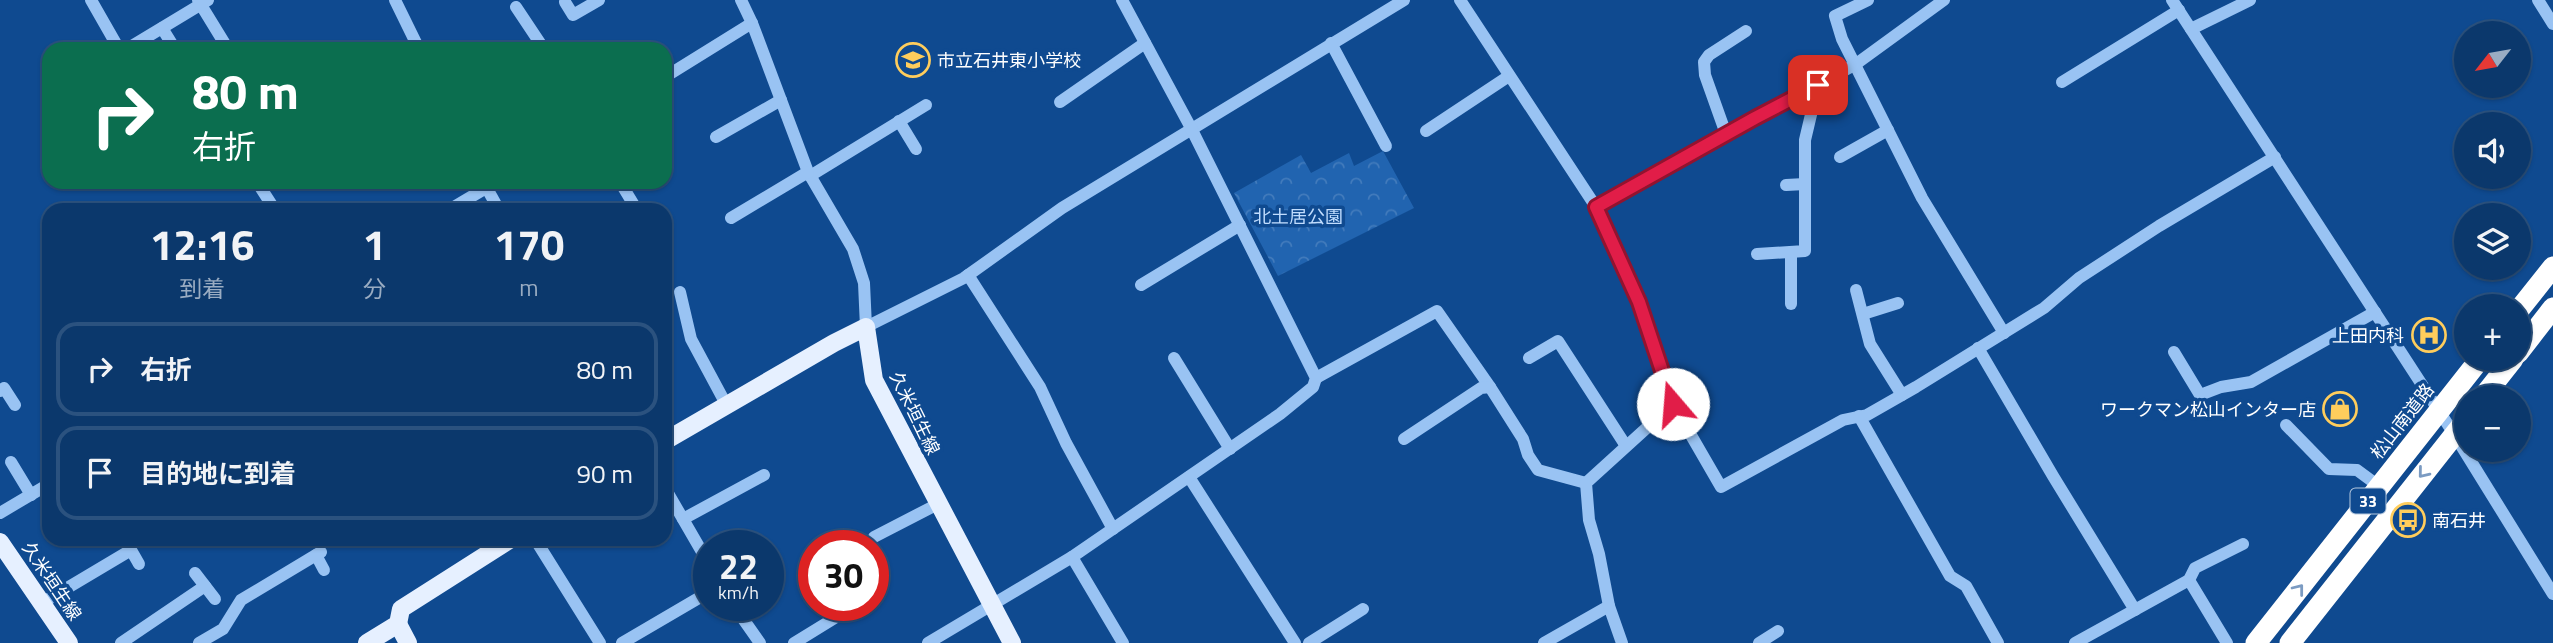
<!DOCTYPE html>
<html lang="ja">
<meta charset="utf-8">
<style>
body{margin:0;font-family:"Titillium Web","Noto Sans JP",sans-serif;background:#143f72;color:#f1f3f6;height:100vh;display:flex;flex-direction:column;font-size:26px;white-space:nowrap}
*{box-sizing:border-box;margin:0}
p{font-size:23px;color:#9aacc2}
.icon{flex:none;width:38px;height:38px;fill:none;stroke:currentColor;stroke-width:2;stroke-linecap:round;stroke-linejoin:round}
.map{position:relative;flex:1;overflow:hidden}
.side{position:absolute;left:42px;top:203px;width:630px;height:343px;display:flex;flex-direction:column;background:#0b386c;border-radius:21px;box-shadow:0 2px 5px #0004,0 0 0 2px #2b527f}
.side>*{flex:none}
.banner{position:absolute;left:42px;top:42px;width:630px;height:147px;border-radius:21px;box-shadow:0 2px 5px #0004,0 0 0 2px #2b527f;background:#0b6e4f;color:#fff;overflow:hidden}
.needle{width:46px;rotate:239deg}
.controls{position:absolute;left:2454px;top:21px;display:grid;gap:14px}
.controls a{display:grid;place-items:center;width:77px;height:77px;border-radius:50%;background:#0b386c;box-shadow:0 2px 5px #0004,0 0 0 2px #2b527f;font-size:35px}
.speed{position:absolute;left:693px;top:530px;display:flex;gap:14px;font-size:35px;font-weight:700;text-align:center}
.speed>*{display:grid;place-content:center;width:91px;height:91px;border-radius:50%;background:#0b386c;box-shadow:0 2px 5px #0004,0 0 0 2px #2b527f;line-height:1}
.speed small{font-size:18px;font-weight:400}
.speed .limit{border:10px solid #d22;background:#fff;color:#111}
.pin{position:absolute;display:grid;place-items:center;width:60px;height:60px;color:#fff;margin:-30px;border-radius:14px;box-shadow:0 4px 10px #0006}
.me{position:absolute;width:77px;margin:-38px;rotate:342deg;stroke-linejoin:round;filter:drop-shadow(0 0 5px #0008)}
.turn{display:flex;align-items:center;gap:24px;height:147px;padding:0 35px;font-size:32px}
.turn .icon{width:91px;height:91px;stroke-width:2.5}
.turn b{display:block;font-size:49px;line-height:60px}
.eta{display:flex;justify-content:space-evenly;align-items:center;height:119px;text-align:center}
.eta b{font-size:42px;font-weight:700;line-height:49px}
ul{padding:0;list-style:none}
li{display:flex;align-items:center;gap:21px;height:94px;margin:0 14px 10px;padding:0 21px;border:4px solid #2b527f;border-radius:21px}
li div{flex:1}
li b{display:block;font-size:26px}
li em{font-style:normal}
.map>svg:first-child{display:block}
.forest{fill:url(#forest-crowns)}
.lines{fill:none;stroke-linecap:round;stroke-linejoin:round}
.minor{stroke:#99c3f3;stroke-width:12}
.major{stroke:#e6f0ff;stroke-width:18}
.highway{stroke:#fff;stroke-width:21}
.oneway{stroke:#7b9bc2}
.route-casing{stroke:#92132f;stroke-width:18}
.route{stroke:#e11d48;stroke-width:12}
.labels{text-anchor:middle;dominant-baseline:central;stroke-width:7;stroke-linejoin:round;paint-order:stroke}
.shield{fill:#0f4a90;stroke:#b7c9de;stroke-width:2}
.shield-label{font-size:16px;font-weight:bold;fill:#fff}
.poi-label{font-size:18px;fill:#fff;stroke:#0f4a90;text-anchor:start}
.park-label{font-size:18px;fill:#c1ddfe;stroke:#0f4a90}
.street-label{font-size:18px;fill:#fff;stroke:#0f4a90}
</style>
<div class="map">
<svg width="2553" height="643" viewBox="0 0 2553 643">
<defs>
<pattern id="forest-crowns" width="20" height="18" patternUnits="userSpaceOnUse" patternTransform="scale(1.75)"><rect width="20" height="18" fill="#2164b0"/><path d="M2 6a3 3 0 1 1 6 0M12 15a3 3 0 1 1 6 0" fill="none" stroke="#427bbc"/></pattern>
</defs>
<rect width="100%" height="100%" fill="#0f4a90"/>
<polygon class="forest" points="1383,151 1414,208 1278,276 1234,193 1301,155 1311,173 1349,153 1354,166"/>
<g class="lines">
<g class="minor">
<polyline points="91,0 119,49"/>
<polyline points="198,0 228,49"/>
<polyline points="395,0 419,49"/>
<polyline points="741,0 752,23 808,172 853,249 864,283 866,327 964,278 1062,208 1404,0"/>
<polyline points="1460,0 1596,207 1639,302 1673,404 1721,487 1843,420 1867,415 1916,387 2044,308 2079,278 2159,226 2275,157"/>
<polyline points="1868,0 1835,16 1842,39 1922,198 2004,333"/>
<polyline points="2172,0 2454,434 2553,594"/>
<polyline points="2538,0 2553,24"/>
<polyline points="565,2 573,15 599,0"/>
<polyline points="516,7 544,49"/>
<polyline points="162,28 175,49"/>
<polyline points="2191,29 2250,0"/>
<polyline points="1331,43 1386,146"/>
<polyline points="127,49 208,0"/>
<polyline points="665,77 752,23"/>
<polyline points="2062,82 2179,10"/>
<polyline points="1060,102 1145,43"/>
<polyline points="899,121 916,149"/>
<polyline points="1426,131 1509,76"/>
<polyline points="1726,134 1705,75 1704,62 1709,55 1746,31"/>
<polyline points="716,137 781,100"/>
<polyline points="1840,157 1888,130"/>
<polyline points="810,176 926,105"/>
<polyline points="257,182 275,210"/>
<polyline points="620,182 637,210"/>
<polyline points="484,183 499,210"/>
<polyline points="1786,185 1805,184"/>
<polyline points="1596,207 1856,64 1944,0"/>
<polyline points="449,210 496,182"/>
<polyline points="731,218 808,172"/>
<polyline points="1791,252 1791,304"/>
<polyline points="1757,254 1805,251 1805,140 1818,85"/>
<polyline points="968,275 1040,387 1066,443 1113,529"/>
<polyline points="1141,285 1240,225"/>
<polyline points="1856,290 1870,344 1902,395"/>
<polyline points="680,292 691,339 727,406"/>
<polyline points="1863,314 1898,303"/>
<polyline points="1978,348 2053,476 2135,610"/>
<polyline points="2174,352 2200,395 2221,387 2251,382 2375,312"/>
<polyline points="1174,358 1230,449"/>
<polyline points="1529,358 1558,341 1626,446"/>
<polyline points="1316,378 1437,311 1490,387 1523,439 1528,455 1538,470 1586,483"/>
<polyline points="0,391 4,388 15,405"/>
<polyline points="1859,416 1950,576 1966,586 1998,643"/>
<polyline points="2286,425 2329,469 2357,470 2380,487"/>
<polyline points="1404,439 1481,388 1490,387"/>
<polyline points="11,462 31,495"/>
<polyline points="1189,477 1295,643"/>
<polyline points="665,488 709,564"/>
<polyline points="0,513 49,484"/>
<polyline points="683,519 764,475"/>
<polyline points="874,537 938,504"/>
<polyline points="535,539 600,643"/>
<polyline points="316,555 324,570"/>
<polyline points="1072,557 1280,414 1313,387 1316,378 1191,128 1122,0"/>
<polyline points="195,573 215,599"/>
<polyline points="2189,580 2227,643"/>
<polyline points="42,603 131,550 139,564"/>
<polyline points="734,606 760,643"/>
<polyline points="121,643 205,586"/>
<polyline points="199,643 223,629 241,600 321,552"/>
<polyline points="622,643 709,592"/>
<polyline points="794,643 838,616"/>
<polyline points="928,643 1072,557 1123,643"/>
<polyline points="1309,643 1363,609"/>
<polyline points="1544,643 1609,606"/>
<polyline points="1622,643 1609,606 1599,554 1589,520 1586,483 1673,404"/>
<polyline points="1759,643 1778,631"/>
<polyline points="2075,643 2189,580 2195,568 2243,544"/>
</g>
<g class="major">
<polyline points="665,441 834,343 866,327 874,380 1012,643"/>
<polyline points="0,542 69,643"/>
<polyline points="398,624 408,643"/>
<polyline points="367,643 398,624 401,609 511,539"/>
</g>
<g class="highway">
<polyline points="2518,311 2553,267"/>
<polyline points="2518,353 2553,308"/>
<polyline points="2483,397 2513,359"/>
<polyline points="2256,643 2480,359"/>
<polyline points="2290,643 2466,420"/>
</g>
</g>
<defs><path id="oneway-chevron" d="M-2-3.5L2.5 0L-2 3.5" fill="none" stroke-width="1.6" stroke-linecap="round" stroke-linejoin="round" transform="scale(1.75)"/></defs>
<g class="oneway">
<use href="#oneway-chevron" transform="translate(2423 473) rotate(129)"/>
<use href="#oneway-chevron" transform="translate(2299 589) rotate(-52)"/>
</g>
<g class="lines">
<g class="route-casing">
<polyline id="route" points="1673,404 1639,302 1596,207 1755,118 1818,85"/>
</g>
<use href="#route" class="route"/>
</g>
<defs>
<g id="school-ring" transform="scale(1.75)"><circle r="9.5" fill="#0f4a90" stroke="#ffcd5c" stroke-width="1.5"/><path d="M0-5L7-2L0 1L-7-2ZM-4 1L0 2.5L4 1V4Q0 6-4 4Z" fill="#ffcd5c"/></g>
<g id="hospital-ring" transform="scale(1.75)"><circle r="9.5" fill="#0f4a90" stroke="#ffcd5c" stroke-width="1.5"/><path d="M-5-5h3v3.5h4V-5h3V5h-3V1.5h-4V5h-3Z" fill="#ffcd5c"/></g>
<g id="shop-ring" transform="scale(1.75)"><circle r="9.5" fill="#0f4a90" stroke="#ffcd5c" stroke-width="1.5"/><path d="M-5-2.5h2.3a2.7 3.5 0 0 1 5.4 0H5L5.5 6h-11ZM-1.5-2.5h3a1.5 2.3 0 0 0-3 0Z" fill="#ffcd5c"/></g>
<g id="bus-ring" transform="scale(1.75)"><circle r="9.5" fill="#0f4a90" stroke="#ffcd5c" stroke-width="1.5"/><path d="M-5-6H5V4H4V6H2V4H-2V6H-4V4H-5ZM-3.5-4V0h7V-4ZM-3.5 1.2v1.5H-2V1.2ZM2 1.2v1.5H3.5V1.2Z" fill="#ffcd5c"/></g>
</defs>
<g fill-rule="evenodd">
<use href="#school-ring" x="913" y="60"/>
<use href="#hospital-ring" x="2429" y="335"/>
<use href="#shop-ring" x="2340" y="409"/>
<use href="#bus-ring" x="2408" y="520"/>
</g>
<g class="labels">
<rect class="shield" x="2350.5" y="488.5" width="35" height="25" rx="5"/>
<g class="shield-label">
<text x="2368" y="501">33</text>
</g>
<g class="poi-label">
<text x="937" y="60">市立石井東小学校</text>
<text x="2404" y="335" text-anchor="end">上田内科</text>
<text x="2316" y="409" text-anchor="end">ワークマン松山インター店</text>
<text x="2432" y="520">南石井</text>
</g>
<g class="park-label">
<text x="1298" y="216">北土居公園</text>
</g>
<g class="street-label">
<text transform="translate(915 413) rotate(64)">久米垣生線</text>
<text transform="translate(2402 421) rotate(-52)">松山南道路</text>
<text transform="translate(52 581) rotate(56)">久米垣生線</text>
</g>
</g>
</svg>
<div class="controls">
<a><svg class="needle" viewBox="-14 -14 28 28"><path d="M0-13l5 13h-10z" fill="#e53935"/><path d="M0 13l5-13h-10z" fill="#9aacc2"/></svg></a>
<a><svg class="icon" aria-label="sound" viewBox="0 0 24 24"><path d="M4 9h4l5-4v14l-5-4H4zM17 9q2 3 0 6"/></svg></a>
<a><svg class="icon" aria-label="layers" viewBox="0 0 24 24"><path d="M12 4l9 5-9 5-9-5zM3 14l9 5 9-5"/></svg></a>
<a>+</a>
<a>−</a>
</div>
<div class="speed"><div>22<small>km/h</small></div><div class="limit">30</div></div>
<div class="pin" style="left:1818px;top:85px;background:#d93025"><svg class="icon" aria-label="arrive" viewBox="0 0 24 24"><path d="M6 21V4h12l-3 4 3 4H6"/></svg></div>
<svg class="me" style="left:1673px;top:404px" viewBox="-20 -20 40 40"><circle r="19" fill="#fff"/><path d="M0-13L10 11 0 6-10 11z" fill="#e11d48"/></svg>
<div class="banner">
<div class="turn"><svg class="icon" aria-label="right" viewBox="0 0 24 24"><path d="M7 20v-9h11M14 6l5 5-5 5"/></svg><div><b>80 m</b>右折</div></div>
</div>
<section class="side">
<div class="eta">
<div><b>12:16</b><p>到着</p></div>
<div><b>1</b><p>分</p></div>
<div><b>170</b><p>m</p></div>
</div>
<ul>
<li><svg class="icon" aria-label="right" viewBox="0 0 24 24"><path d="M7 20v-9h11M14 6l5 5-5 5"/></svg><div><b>右折</b></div><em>80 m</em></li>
<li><svg class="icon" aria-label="arrive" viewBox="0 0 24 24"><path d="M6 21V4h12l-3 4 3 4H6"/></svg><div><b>目的地に到着</b></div><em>90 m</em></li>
</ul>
</section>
</div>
